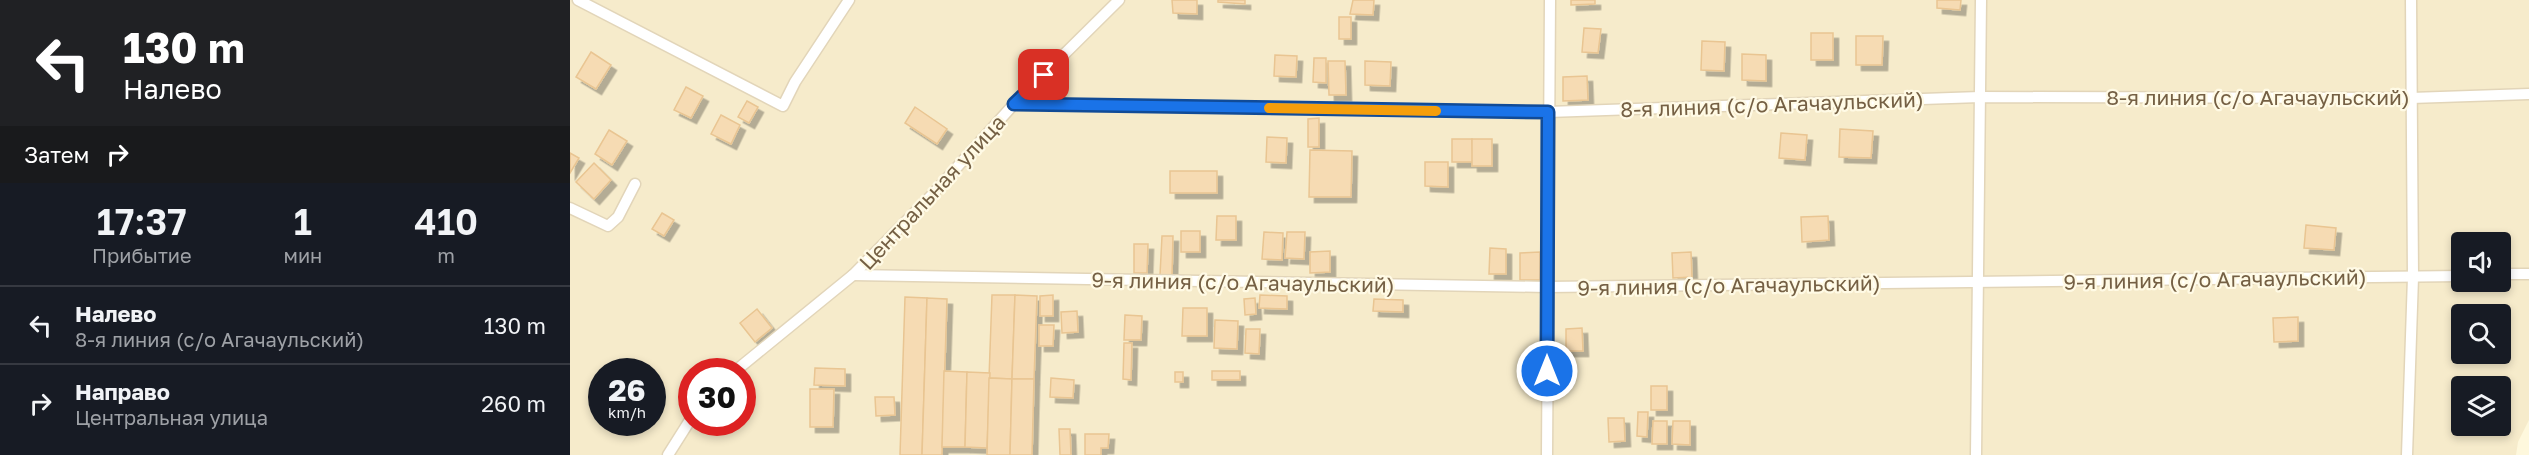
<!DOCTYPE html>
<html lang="ru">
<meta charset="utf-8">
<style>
body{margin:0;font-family:"Golos Text",sans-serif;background:#242831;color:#f1f3f6;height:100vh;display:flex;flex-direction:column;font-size:22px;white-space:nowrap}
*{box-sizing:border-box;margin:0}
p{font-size:20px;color:#9ea1a6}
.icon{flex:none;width:33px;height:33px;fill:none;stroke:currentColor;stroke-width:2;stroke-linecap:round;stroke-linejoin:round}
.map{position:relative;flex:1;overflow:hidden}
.sheet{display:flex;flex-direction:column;background:#171b24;width:570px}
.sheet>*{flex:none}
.top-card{background:#202124;color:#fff;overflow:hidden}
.controls{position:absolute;left:1881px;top:232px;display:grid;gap:12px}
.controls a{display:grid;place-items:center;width:60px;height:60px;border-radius:6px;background:#171b24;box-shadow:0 3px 9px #0003;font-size:30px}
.speed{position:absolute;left:18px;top:358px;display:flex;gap:12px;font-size:30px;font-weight:700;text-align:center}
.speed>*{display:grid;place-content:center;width:78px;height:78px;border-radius:50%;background:#171b24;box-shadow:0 3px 9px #0003;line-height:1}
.speed small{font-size:15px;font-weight:400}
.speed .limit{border:9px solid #d22;background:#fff;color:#111}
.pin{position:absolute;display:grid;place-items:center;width:51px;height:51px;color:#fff;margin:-26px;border-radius:12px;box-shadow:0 3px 9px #0006}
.me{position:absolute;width:66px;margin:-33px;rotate:0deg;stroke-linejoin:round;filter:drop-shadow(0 0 4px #0008)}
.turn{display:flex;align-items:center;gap:21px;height:126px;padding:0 24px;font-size:27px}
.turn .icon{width:78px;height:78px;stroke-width:2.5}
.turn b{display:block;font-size:42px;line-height:51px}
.then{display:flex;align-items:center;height:57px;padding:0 24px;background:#0003;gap:12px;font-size:22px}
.eta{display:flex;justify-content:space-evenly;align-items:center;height:102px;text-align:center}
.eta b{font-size:36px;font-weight:600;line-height:42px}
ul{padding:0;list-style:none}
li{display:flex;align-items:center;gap:18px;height:78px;padding:0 24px;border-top:2px solid #363941}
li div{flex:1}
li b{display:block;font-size:22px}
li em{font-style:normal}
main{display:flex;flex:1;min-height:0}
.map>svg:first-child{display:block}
.residential{fill:#f6ebcb;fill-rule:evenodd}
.building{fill:#f6dbb3;stroke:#e9c592;stroke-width:1.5;filter:url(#shadow)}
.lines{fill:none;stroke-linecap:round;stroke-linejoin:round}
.street-casing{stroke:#e2d5b9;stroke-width:13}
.street{stroke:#fff;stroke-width:10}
.route-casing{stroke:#114b97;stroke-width:15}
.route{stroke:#1a73e8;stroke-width:10}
.slow{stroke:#f59e0b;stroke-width:10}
.labels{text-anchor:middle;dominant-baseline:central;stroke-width:4.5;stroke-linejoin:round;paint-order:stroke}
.street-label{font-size:21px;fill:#756044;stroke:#fffae5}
</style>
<main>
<section class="sheet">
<div class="top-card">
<div class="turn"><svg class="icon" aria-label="left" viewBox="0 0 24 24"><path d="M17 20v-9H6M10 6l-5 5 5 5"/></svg><div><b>130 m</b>Налево</div></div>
<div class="then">Затем<svg class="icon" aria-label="right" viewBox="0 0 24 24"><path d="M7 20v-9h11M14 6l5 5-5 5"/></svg></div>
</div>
<div class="eta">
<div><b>17:37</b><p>Прибытие</p></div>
<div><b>1</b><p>мин</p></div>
<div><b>410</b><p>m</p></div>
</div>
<ul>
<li><svg class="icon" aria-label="left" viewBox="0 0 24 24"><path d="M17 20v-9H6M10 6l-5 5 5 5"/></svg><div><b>Налево</b><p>8-я линия (с/о Агачаульский)</p></div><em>130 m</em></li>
<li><svg class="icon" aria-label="right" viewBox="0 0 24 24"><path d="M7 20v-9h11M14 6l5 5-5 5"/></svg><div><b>Направо</b><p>Центральная улица</p></div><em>260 m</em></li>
</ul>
</section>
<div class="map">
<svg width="1959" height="455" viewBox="0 0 1959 455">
<defs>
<filter id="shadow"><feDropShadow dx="5.5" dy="5.5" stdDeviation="0" flood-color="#0004"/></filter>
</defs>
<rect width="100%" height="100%" fill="#fef8dd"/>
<path class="residential" d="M 0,0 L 1959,0 L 1959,420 L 1948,442 L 1946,455 L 0,455 ZM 1892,243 L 1930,243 L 1930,282 L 1892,282 ZM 1892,315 L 1930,315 L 1930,354 L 1892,354 ZM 32,372 L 82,372 L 82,423 L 32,423 ZM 122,372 L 172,372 L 172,423 L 122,423 ZM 1892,387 L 1930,387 L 1930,426 L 1892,426 Z"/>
<g class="building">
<polygon points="602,0 627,0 627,14 603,13"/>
<polygon points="648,0 675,0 675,4 648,2"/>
<polygon points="783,0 804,0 803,15 780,14"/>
<polygon points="1001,0 1025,0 1025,4 1001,5"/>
<polygon points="1367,0 1391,0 1390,10 1367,8"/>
<rect x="769" y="17" width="12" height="22"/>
<polygon points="1014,28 1031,29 1028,53 1012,52"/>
<rect x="1241" y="33" width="22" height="27"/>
<polygon points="1286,36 1313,36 1312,65 1286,65"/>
<polygon points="1132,41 1155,42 1154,71 1131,70"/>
<polygon points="21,52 41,65 26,89 6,77"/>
<polygon points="1172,54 1196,55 1196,81 1172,80"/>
<polygon points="705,55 727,56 726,77 704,76"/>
<polygon points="744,58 756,58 756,83 743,82"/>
<polygon points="758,61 775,61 776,95 759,95"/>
<polygon points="795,61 821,62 820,86 795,85"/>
<polygon points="1017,76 1018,100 993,101 993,77"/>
<polygon points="116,87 133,96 121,118 104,110"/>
<polygon points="177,101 188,107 179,123 168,117"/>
<polygon points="345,107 377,129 367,144 335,123"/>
<polygon points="151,115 170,125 161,144 141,134"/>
<polygon points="749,118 749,147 738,147 738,119"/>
<polygon points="1270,129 1303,131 1301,158 1269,157"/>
<polygon points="39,130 57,141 42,165 25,154"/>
<polygon points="1211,133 1237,135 1235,160 1209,158"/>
<polygon points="697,137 717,138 716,163 696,162"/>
<polygon points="882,139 902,139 903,162 882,162"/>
<rect x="902" y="139" width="20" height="27"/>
<polygon points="740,150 782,151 781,197 739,197"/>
<polygon points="0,153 9,158 0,173"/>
<polygon points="855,162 878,162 878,187 855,186"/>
<polygon points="24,163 41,180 24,199 6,182"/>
<rect x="600" y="171" width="47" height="22"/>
<polygon points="92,213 104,220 94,236 82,229"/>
<polygon points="647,216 666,216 666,240 646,240"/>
<polygon points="1258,216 1259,240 1232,242 1231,217"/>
<polygon points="1736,225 1766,228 1764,250 1734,248"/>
<rect x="611" y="231" width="19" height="21"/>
<polygon points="694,232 713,233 712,260 692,259"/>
<polygon points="717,232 735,232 734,259 715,258"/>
<polygon points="592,236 603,236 602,275 590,275"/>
<polygon points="564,244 578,244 577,273 564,273"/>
<polygon points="920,248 936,249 936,274 919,274"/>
<polygon points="760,251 760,272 740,273 740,252"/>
<polygon points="970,252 970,280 950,280 950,253"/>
<polygon points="1121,252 1122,277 1103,278 1102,253"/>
<polygon points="422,295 445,295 442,379 419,378"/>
<polygon points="445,295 467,296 464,379 442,379"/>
<polygon points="483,295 483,316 470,316 470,296"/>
<polygon points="690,295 717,296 717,309 689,308"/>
<polygon points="335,297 357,298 352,455 330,455"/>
<polygon points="357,298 377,299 372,455 352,455"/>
<polygon points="685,298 686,314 675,315 674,299"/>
<polygon points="804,299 833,300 833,312 803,311"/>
<polygon points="613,308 637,308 637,336 612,336"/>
<polygon points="187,309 202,328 185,342 170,323"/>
<polygon points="507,311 508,332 492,333 491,312"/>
<polygon points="555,315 572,316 571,340 554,340"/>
<polygon points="1728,317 1728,341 1704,342 1703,318"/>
<polygon points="645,320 668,321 667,349 644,348"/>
<polygon points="469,325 484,325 483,346 469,346"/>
<polygon points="1012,328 1013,351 996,351 996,329"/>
<polygon points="676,329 690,329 689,354 675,353"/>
<polygon points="554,343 562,343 561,380 553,379"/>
<polygon points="245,368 275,369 275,386 244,385"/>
<polygon points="374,371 397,372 395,447 372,447"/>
<rect x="642" y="371" width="28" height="9"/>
<polygon points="397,372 420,373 417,448 395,447"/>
<rect x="605" y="372" width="8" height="10"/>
<polygon points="419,378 442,379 440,455 417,455"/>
<polygon points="481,378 504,380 503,398 480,397"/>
<polygon points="442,379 464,379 462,455 440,455"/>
<rect x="1081" y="386" width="16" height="24"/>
<polygon points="240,389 264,389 263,427 240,427"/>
<polygon points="305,397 324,397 325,415 306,416"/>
<polygon points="1068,412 1078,412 1077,437 1067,436"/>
<polygon points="1038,418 1054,418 1055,441 1039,442"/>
<polygon points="1083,421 1097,421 1097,444 1082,444"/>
<polygon points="1103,421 1120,421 1120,445 1102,444"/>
<polygon points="489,429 500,429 501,455 490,455"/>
<polygon points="515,434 539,434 538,448 531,448 531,455 515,455"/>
</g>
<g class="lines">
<g class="street-casing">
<g id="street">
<polyline points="8,0 213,106 225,82 279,0"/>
<polyline points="444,104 978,112 1410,97 1841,98 1959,94"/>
<polyline points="0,208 38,226 48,217 65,184"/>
<polyline points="1930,274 1959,274"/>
<polyline points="283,275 977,287 1892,276"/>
<polyline points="164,372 283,275 361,196 444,104 549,0"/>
<polyline points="98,455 122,417"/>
<polyline points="977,455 980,0"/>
<polyline points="1406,455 1411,0"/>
<polyline points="1837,455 1843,277 1841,0"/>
</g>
</g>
<use href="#street" class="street"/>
</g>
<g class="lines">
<g class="route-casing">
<polyline id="route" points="474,75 444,104 978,112 977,371"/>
</g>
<use href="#route" class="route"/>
<polyline class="slow" points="699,108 866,111"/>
</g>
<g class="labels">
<g class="street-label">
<text x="1688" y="97">8-я линия (с/о Агачаульский)</text>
<text transform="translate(1202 104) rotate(-2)">8-я линия (с/о Агачаульский)</text>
<text transform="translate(362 192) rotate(-47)">Центральная улица</text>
<text transform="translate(1645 279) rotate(-1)">9-я линия (с/о Агачаульский)</text>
<text transform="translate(673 282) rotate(1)">9-я линия (с/о Агачаульский)</text>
<text transform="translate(1159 285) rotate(-1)">9-я линия (с/о Агачаульский)</text>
</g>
</g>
</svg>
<div class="controls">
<a><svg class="icon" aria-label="sound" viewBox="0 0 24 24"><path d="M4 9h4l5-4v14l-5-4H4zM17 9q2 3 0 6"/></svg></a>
<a><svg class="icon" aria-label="search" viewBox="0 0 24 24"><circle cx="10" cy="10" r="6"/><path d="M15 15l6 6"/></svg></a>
<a><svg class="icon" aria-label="layers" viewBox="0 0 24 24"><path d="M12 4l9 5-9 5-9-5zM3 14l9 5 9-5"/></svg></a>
</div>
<div class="speed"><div>26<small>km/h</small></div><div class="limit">30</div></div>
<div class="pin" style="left:474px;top:75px;background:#d93025"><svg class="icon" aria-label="arrive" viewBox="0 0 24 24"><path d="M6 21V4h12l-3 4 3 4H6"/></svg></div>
<svg class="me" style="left:977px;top:371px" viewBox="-20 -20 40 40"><circle r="17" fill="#1a73e8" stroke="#fff" stroke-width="3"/><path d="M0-11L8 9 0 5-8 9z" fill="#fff"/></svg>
</div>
</main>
